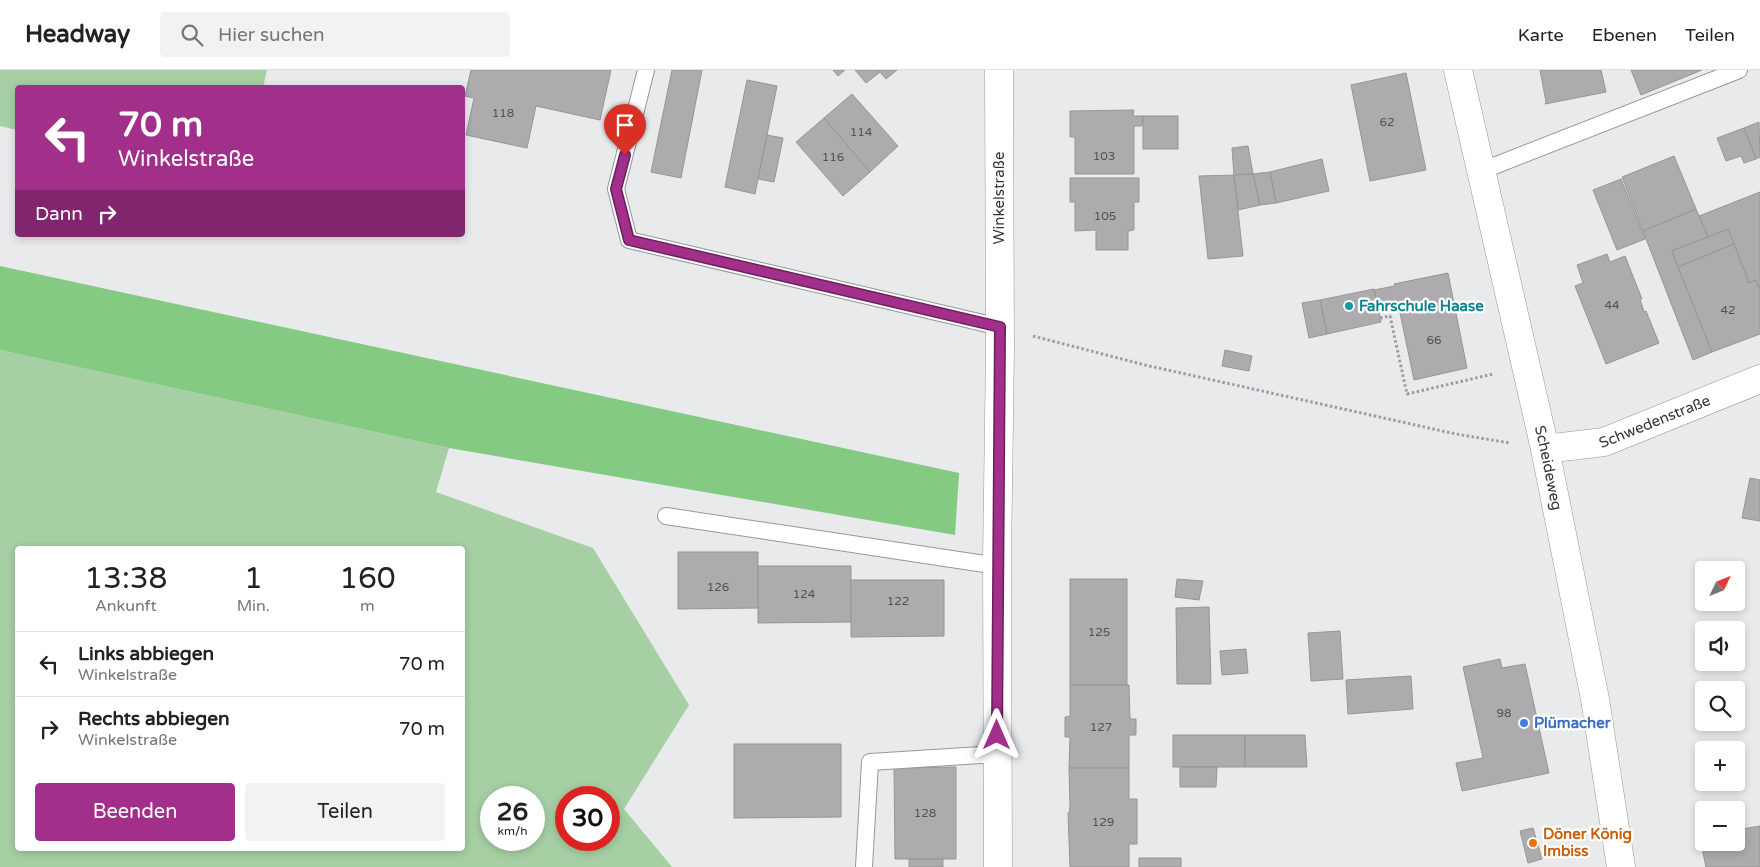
<!DOCTYPE html>
<html lang="de">
<meta charset="utf-8">
<style>
body{margin:0;font-family:"Varela Round",sans-serif;background:#f2f2f2;color:#222;height:100vh;display:flex;flex-direction:column;font-size:19px;white-space:nowrap}
*{box-sizing:border-box;margin:0}
p{font-size:16px;color:#767676}
.icon{flex:none;width:28px;height:28px;fill:none;stroke:currentColor;stroke-width:2;stroke-linecap:round;stroke-linejoin:round}
.map{position:relative;flex:1;overflow:hidden}
.sheet{position:absolute;left:15px;top:476px;width:450px;height:305px;display:flex;flex-direction:column;background:#fff;border-radius:5px;box-shadow:0 2px 8px #0003}
.sheet>*{flex:none}
.top-card{position:absolute;left:15px;top:15px;width:450px;height:152px;border-radius:5px;box-shadow:0 2px 8px #0003;background:#a22f8a;color:#fff;overflow:hidden}
.needle{width:32px;rotate:47deg}
.tools{position:absolute;left:1695px;top:491px;display:grid;gap:10px}
.tools a{display:grid;place-items:center;width:50px;height:50px;border-radius:5px;background:#fff;box-shadow:0 2px 8px #0003;font-size:25px}
.speed{position:absolute;left:480px;top:716px;display:flex;gap:10px;font-size:25px;font-weight:700;text-align:center}
.speed>*{display:grid;place-content:center;width:65px;height:65px;border-radius:50%;background:#fff;box-shadow:0 2px 8px #0003;line-height:1}
.speed small{font-size:12px;font-weight:400}
.speed .limit{border:8px solid #d22;background:#fff;color:#111}
.pin{position:absolute;display:grid;place-items:center;width:42px;height:42px;color:#fff;margin:-51px -21px;border-radius:50% 50% 50% 0;rotate:-45deg;box-shadow:0 0 5px #0007}
.pin .icon{rotate:45deg}
.me{position:absolute;width:55px;margin:-28px;rotate:0deg;stroke-linejoin:round;filter:drop-shadow(0 0 4px #0008)}
.turn{display:flex;align-items:center;gap:18px;height:105px;padding:0 20px;font-size:22px}
.turn .icon{width:65px;height:65px;stroke-width:2.5}
.turn b{display:block;font-size:35px;line-height:42px}
.then{display:flex;align-items:center;height:48px;padding:0 20px;background:#0003;gap:10px;font-size:19px}
.eta{display:flex;justify-content:space-evenly;align-items:center;height:85px;text-align:center}
.eta b{font-size:30px;font-weight:600;line-height:35px}
.cta{display:flex;gap:10px;margin-top:auto;padding:10px 20px}
.cta a{flex:1;height:58px;border-radius:5px;background:#a22f8a;color:#fff;font-size:20px;font-weight:600;line-height:58px;text-align:center}
.cta a+a{background:#f2f2f2;color:#222}
ul{padding:0;list-style:none}
li{display:flex;align-items:center;gap:15px;height:65px;padding:0 20px;border-top:1px solid #e0e0e0}
li div{flex:1}
li b{display:block;font-size:19px}
li em{font-style:normal}
header{display:flex;align-items:center;gap:30px;box-sizing:border-box;height:70px;padding:0 25px;background:#fff;border-bottom:1px solid #e0e0e0}
header strong{font-size:24px}
nav{display:flex;gap:28px;margin-inline-start:auto;font-size:18px}
.search{width:350px;height:45px;background:#f2f2f2;display:flex;align-items:center;gap:12px;box-sizing:border-box;padding:0 18px;border-radius:5px;color:#767676;font-size:19px}
.map>svg:first-child{display:block}
.green{fill:#a6cfa4;fill-rule:evenodd}
.forest{fill:#84ca82}
.building{fill:#adabad;stroke:#979597}
.lines{fill:none;stroke-linecap:round;stroke-linejoin:round}
.service-casing{stroke:#959799;stroke-width:18}
.minor-casing{stroke:#959799;stroke-width:29}
.tertiary-casing{stroke:#959799;stroke-width:29}
.path{stroke:#9c9d9f;stroke-width:3;stroke-dasharray:2.5 2.5;stroke-linecap:butt}
.service{stroke:#fff;stroke-width:16}
.minor{stroke:#fff;stroke-width:28}
.tertiary{stroke:#fff;stroke-width:28}
.route-casing{stroke:#691f5a;stroke-width:12}
.route{stroke:#a22f8a;stroke-width:9}
.culture-dot{fill:#0f9aa8;stroke:#fff;stroke-width:2}
.shop-dot{fill:#3f7fe0;stroke:#fff;stroke-width:2}
.food-dot{fill:#e8710a;stroke:#fff;stroke-width:2}
.labels{text-anchor:middle;dominant-baseline:central;stroke-width:4.5;stroke-linejoin:round;paint-order:stroke}
.number-label{font-size:12px;fill:#525253}
.street-label{font-size:15px;fill:#333435;stroke:#fff}
.culture-label{font-size:15px;font-weight:bold;fill:#0d838f;stroke:#fff;text-anchor:start}
.shop-label{font-size:15px;font-weight:bold;fill:#366cbe;stroke:#fff;text-anchor:start}
.food-label{font-size:15px;font-weight:bold;fill:#c56008;stroke:#fff;text-anchor:start}
</style>
<header>
<strong>Headway</strong>
<div class="search"><svg class="icon" aria-label="search" viewBox="0 0 24 24"><circle cx="10" cy="10" r="6"/><path d="M15 15l6 6"/></svg>Hier suchen</div>
<nav><a>Karte</a><a>Ebenen</a><a>Teilen</a></nav>
</header>
<div class="map">
<svg width="1760" height="797" viewBox="0 0 1760 797">
<rect width="100%" height="100%" fill="#e8eaec"/>
<g class="green">
<polygon points="0,0 267,0 263,17 18,18 17,60 0,56"/>
<path d="M 0,280 L 449,378 L 436,422 L 593,478 L 689,635 L 624,739 L 672,797 L 0,797 ZM 18,479 L 462,479 L 462,779 L 18,779 ZM 491,728 L 534,728 L 534,770 L 491,770 ZM 566,728 L 609,728 L 609,770 L 566,770 Z"/>
</g>
<polygon class="forest" points="0,196 959,403 955,465 449,378 0,280"/>
<g class="building">
<polygon points="471,0 611,0 600,50 536,36 527,78 466,65 474,28 465,26"/>
<polygon points="672,0 702,0 681,108 651,102"/>
<polygon points="833,0 845,0 838,6"/>
<polygon points="855,0 878,0 880,2 866,13"/>
<polygon points="878,0 897,0 886,9"/>
<polygon points="1540,0 1601,0 1606,22 1545,34 1546,32"/>
<polygon points="1631,0 1702,0 1641,25"/>
<polygon points="1406,3 1426,100 1370,111 1351,15"/>
<polygon points="747,10 777,16 755,124 725,117"/>
<polygon points="852,24 898,76 870,102 824,48"/>
<polygon points="1134,40 1133,46 1143,46 1142,56 1134,56 1134,104 1075,104 1075,67 1070,67 1070,41"/>
<rect x="1143" y="46" width="35" height="33"/>
<polygon points="824,48 870,102 843,126 796,72"/>
<polygon points="1759,52 1760,87 1756,89 1744,58"/>
<polygon points="1744,58 1756,89 1744,93 1741,86 1726,91 1717,68"/>
<polygon points="767,65 783,68 774,112 758,109"/>
<polygon points="1248,76 1253,104 1234,105 1232,78"/>
<polygon points="1674,86 1696,139 1643,161 1622,107"/>
<polygon points="1322,89 1329,121 1276,133 1270,102"/>
<polygon points="1270,102 1276,133 1260,135 1253,104"/>
<polygon points="1253,104 1260,135 1238,140 1234,105"/>
<polygon points="1234,105 1243,186 1208,189 1199,106"/>
<polygon points="1070,108 1139,108 1139,132 1134,132 1134,160 1128,161 1128,180 1096,180 1096,160 1075,161 1075,132 1070,132"/>
<polygon points="1621,109 1645,169 1617,180 1593,120"/>
<polygon points="1760,122 1760,216 1758,217 1756,210 1749,213 1728,159 1708,167 1699,146"/>
<polygon points="1696,139 1708,167 1672,181 1712,282 1693,290 1643,161"/>
<polygon points="1728,159 1734,174 1678,197 1672,181"/>
<polygon points="1734,174 1749,213 1756,210 1758,217 1760,216 1760,264 1712,282 1678,197"/>
<polygon points="1607,184 1610,192 1625,186 1642,229 1640,229 1644,242 1646,241 1659,273 1606,294 1575,216 1583,213 1577,195"/>
<polygon points="1448,203 1467,298 1414,310 1399,238 1379,242 1374,220 1395,216 1394,214"/>
<polygon points="1374,219 1381,252 1327,264 1320,230"/>
<polygon points="1320,230 1327,264 1309,268 1302,233"/>
<polygon points="1225,280 1252,286 1249,301 1222,296"/>
<polygon points="1750,408 1760,410 1760,451 1742,448"/>
<polygon points="678,482 758,482 758,538 678,539"/>
<polygon points="758,496 851,496 851,552 758,553"/>
<rect x="1070" y="509" width="57" height="106"/>
<polygon points="1177,509 1203,511 1199,530 1175,527"/>
<polygon points="851,510 944,510 944,566 851,567"/>
<polygon points="1209,537 1211,614 1177,614 1176,538"/>
<polygon points="1340,561 1343,609 1311,611 1308,563"/>
<polygon points="1246,579 1248,603 1222,605 1220,581"/>
<polygon points="1500,589 1502,598 1525,594 1549,703 1462,721 1456,693 1483,688 1463,597"/>
<polygon points="1411,606 1413,639 1348,644 1346,610"/>
<polygon points="1070,615 1129,615 1130,649 1136,649 1136,665 1129,665 1129,698 1069,698 1070,667 1065,667 1065,647 1070,646"/>
<rect x="1173" y="665" width="72" height="32"/>
<polygon points="1245,665 1305,665 1307,697 1245,697"/>
<polygon points="734,674 841,674 841,747 734,748"/>
<polygon points="956,697 956,789 895,789 894,698"/>
<polygon points="1180,697 1217,697 1216,717 1180,717"/>
<polygon points="1069,698 1129,698 1129,729 1137,729 1137,774 1129,774 1129,797 1070,797 1068,743 1069,743 1070,738"/>
<polygon points="1760,756 1760,797 1706,797 1700,768 1704,767 1704,772 1736,772 1736,760"/>
<polygon points="1533,758 1542,789 1528,793 1520,761"/>
<rect x="1139" y="788" width="42" height="9"/>
<rect x="909" y="789" width="34" height="8"/>
</g>
<g class="lines">
<g class="service-casing">
<g id="service">
<polyline points="646,0 616,119 629,170 1000,257"/>
<polyline points="1481,101 1739,0"/>
<polyline points="666,446 998,496"/>
<polyline points="864,797 870,692 997,684"/>
</g>
</g>
<g class="minor-casing">
<g id="minor">
<path id="s1" d="M 1545,379 L 1604,372 L 1760,309"/>
<polyline points="998,797 997,489 1000,280 999,0"/>
</g>
</g>
<g class="tertiary-casing">
<g id="tertiary">
<path id="s2" d="M 1458,0 L 1545,379 L 1595,629 L 1621,797"/>
</g>
</g>
<g class="path">
<polyline points="1380,248 1390,246 1407,324 1493,304"/>
<polyline points="1033,266 1145,295 1456,364 1510,373"/>
</g>
<use href="#service" class="service"/>
<use href="#minor" class="minor"/>
<use href="#tertiary" class="tertiary"/>
</g>
<g class="lines">
<g class="route-casing">
<polyline id="route" points="625,85 616,119 629,170 1000,257 997,665"/>
</g>
<use href="#route" class="route"/>
</g>
<circle class="culture-dot" cx="1349" cy="236" r="5"/>
<circle class="shop-dot" cx="1524" cy="653" r="5"/>
<circle class="food-dot" cx="1533" cy="773" r="5"/>
<g class="labels">
<g class="number-label">
<text x="503" y="43">118</text>
<text x="1387" y="52">62</text>
<text x="861" y="62">114</text>
<text x="1104" y="86">103</text>
<text x="833" y="87">116</text>
<text x="1105" y="146">105</text>
<text x="1612" y="235">44</text>
<text x="1728" y="240">42</text>
<text x="1434" y="270">66</text>
<text x="718" y="517">126</text>
<text x="804" y="524">124</text>
<text x="898" y="531">122</text>
<text x="1099" y="562">125</text>
<text x="1504" y="643">98</text>
<text x="1101" y="657">127</text>
<text x="925" y="743">128</text>
<text x="1103" y="752">129</text>
</g>
<g class="street-label">
<text transform="translate(999 128) rotate(-90)">Winkelstraße</text>
<text stroke="none"><textPath href="#s1" startOffset="114">Schwedenstraße</textPath></text>
<text stroke="none"><textPath href="#s2" startOffset="408">Scheideweg</textPath></text>
</g>
<g class="culture-label">
<text x="1359" y="236">Fahrschule Haase</text>
</g>
<g class="shop-label">
<text x="1534" y="653">Plümacher</text>
</g>
<g class="food-label">
<text x="1543" y="764">Döner König<tspan x="1543" dy="17">Imbiss</tspan></text>
</g>
</g>
</svg>
<div class="tools">
<a><svg class="needle" viewBox="-14 -14 28 28"><path d="M0-13l5 13h-10z" fill="#e53935"/><path d="M0 13l5-13h-10z" fill="#767676"/></svg></a>
<a><svg class="icon" aria-label="sound" viewBox="0 0 24 24"><path d="M4 9h4l5-4v14l-5-4H4zM17 9q2 3 0 6"/></svg></a>
<a><svg class="icon" aria-label="search" viewBox="0 0 24 24"><circle cx="10" cy="10" r="6"/><path d="M15 15l6 6"/></svg></a>
<a>+</a>
<a>−</a>
</div>
<div class="speed"><div>26<small>km/h</small></div><div class="limit">30</div></div>
<div class="pin" style="left:625px;top:85px;background:#d93025"><svg class="icon" aria-label="arrive" viewBox="0 0 24 24"><path d="M6 21V4h12l-3 4 3 4H6"/></svg></div>
<svg class="me" style="left:997px;top:665px" viewBox="-20 -20 40 40"><path d="M0-17L14 15 0 8-14 15z" fill="#a22f8a" stroke="#fff" stroke-width="4"/></svg>
<div class="top-card">
<div class="turn"><svg class="icon" aria-label="left" viewBox="0 0 24 24"><path d="M17 20v-9H6M10 6l-5 5 5 5"/></svg><div><b>70 m</b>Winkelstraße</div></div>
<div class="then">Dann<svg class="icon" aria-label="right" viewBox="0 0 24 24"><path d="M7 20v-9h11M14 6l5 5-5 5"/></svg></div>
</div>
<section class="sheet">
<div class="eta">
<div><b>13:38</b><p>Ankunft</p></div>
<div><b>1</b><p>Min.</p></div>
<div><b>160</b><p>m</p></div>
</div>
<ul>
<li><svg class="icon" aria-label="left" viewBox="0 0 24 24"><path d="M17 20v-9H6M10 6l-5 5 5 5"/></svg><div><b>Links abbiegen</b><p>Winkelstraße</p></div><em>70 m</em></li>
<li><svg class="icon" aria-label="right" viewBox="0 0 24 24"><path d="M7 20v-9h11M14 6l5 5-5 5"/></svg><div><b>Rechts abbiegen</b><p>Winkelstraße</p></div><em>70 m</em></li>
</ul>
<div class="cta"><a>Beenden</a><a>Teilen</a></div>
</section>
</div>
